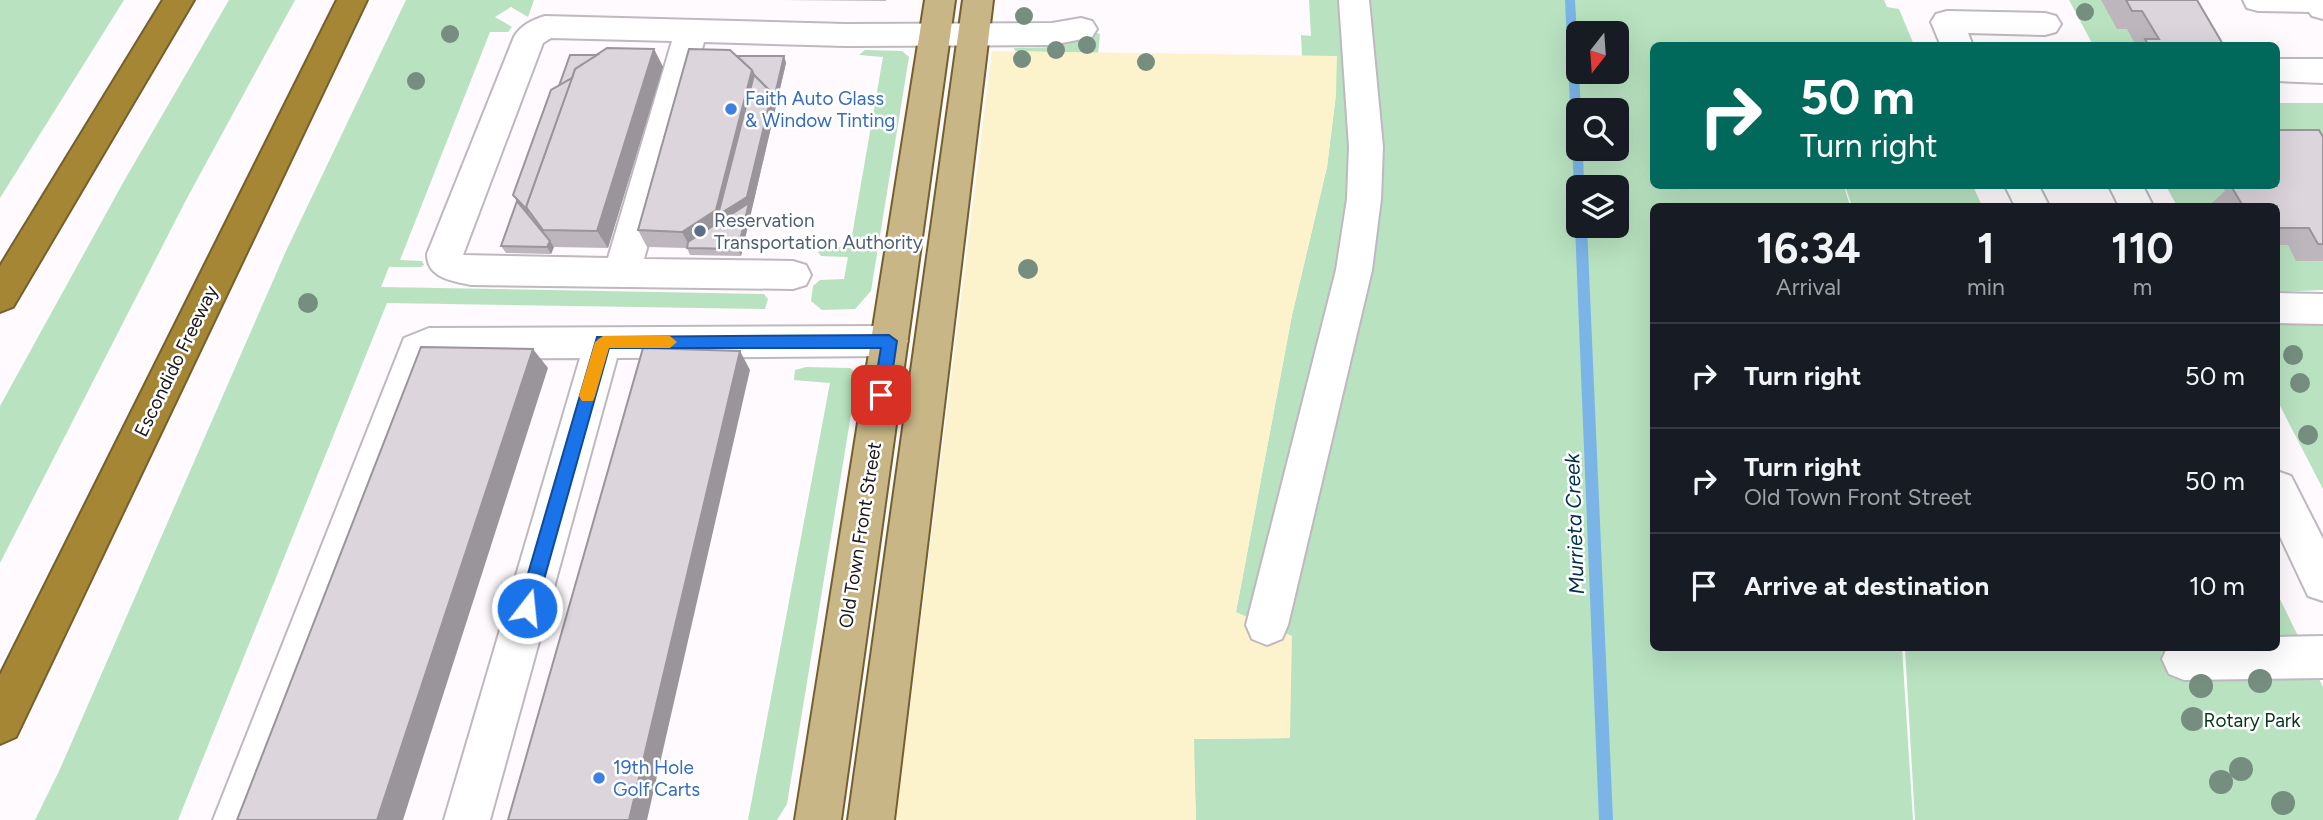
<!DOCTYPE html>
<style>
body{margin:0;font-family:Figtree,sans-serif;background:#242831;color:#f1f3f6;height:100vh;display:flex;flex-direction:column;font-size:26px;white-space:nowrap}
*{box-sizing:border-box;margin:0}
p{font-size:23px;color:#9ea1a6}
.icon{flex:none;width:38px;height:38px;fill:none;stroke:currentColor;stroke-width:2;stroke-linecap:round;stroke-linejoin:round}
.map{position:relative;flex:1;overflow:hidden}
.side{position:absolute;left:1650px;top:203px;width:630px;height:448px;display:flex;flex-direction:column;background:#171b24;border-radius:10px;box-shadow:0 7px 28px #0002}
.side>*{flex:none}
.guide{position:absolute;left:1650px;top:42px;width:630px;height:147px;border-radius:10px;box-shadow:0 7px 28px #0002;background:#00695c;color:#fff;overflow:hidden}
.needle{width:46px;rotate:197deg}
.controls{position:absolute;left:1566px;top:21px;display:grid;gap:14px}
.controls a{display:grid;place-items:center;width:63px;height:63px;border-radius:10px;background:#171b24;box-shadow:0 7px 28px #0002;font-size:35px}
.pin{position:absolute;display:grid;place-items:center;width:60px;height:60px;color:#fff;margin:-30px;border-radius:14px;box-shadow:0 4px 10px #0006}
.me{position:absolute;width:77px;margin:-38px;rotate:16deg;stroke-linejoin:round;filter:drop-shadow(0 0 5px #0008)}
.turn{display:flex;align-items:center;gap:24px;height:147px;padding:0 35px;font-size:32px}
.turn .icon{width:91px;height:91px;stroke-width:2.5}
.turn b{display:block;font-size:49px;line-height:60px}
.eta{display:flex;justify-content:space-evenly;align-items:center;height:119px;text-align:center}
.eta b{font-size:42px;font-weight:700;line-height:49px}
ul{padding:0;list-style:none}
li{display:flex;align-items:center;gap:21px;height:105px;padding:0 35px;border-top:2px solid #363941}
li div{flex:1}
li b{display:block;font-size:26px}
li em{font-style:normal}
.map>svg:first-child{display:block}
.green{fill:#b8e2c0;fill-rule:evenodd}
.sand{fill:#fcf2cc}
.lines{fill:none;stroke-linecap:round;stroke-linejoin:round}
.stream{fill:#7bb5e7;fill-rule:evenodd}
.minor-casing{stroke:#bfb8bf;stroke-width:4}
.major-casing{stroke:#74602c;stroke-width:4}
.highway-casing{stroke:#74602c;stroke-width:4}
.minor{fill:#fff;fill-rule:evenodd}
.major{fill:#c8b686;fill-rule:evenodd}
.highway{fill:#a48635;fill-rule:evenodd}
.tree{fill:#758e7f}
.wall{fill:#bdb7bd}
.shaded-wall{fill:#9a959a}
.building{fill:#dcd5dc;stroke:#9a959a;stroke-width:2}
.route{fill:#1a73e8;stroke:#114b97;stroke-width:2}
.slow{fill:#f59e0b}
.shop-dot{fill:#3f7fe0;stroke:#fff;stroke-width:2.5}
.service-dot{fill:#5c6f8a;stroke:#fff;stroke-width:2.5}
.labels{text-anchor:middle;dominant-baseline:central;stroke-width:5;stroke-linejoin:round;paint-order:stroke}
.shop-label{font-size:19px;fill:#366cbe;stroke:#fff;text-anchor:start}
.service-label{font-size:19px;fill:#4e5e75;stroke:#fff;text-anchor:start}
.street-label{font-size:19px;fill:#1b181b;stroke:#fff}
.park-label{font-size:19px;fill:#053617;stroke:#fff}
.water-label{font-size:21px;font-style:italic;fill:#002f4f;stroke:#fff}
</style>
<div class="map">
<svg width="2323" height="820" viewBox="0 0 2323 820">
<rect width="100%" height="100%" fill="#fefafe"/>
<g class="green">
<polygon points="0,0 124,0 0,198"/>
<polygon points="229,0 295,0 186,200 0,563 0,406 124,181"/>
<polygon points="406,0 534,0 528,17 511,7 495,17 512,27 508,32 490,32 400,260 422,261 424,265 421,267 389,267 381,287 764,294 768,299 765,309 387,303 178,820 35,820 60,769 286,251"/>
<path d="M 1309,0 L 1884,0 L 1887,7 L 1899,9 L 1914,45 L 1654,46 L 1654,186 L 1844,186 L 1850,206 L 1654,206 L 1654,648 L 1902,648 L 1913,820 L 1196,820 L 1193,739 L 1290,738 L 1236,612 L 1292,315 L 1327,167 L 1336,94 L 1336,56 L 1302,56 L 1301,35 L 1311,36 ZM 1578,33 L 1617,33 L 1617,72 L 1578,72 ZM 1578,110 L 1617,110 L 1617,149 L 1578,149 ZM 1578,187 L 1617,187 L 1617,226 L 1578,226 Z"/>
<polygon points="2069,0 2169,0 2196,45 2093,45"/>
<path d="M 1094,32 L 1100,34 L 1098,54 L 1015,51 L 1014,48 C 1046,47 1066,50 1094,32 Z"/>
<polygon points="865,50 902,51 909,57 871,291 855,309 822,310 811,301 813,286 820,280 844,279 848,257 821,256 818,252 824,247 850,247 883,57 859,55"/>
<polygon points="2277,103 2323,103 2323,290 2277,292 2277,206 2177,206 2166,186 2277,186"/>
<polygon points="1845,186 1973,186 1982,206 1852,206"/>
<polygon points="2277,322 2323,324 2323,489 2277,400"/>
<polygon points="806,367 850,368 854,371 857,378 787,804 777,820 748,820 830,383 794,380 795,370"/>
<polygon points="2277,593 2323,687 2323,820 1915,820 1905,648 2277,648"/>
</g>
<polygon class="sand" points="992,51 1337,56 1336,94 1327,167 1292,315 1236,612 1292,636 1290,738 1194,739 1196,820 896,820"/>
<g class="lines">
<g class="stream">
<polygon points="1565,0 1575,0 1581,110 1578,110 1578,149 1583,149 1584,187 1578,187 1578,191 1574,187"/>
<polygon points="1578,222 1578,226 1587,226 1613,820 1599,820 1575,226"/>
</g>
<g class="minor-casing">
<g id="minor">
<polygon points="1339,0 1369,0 1383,147 1381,199 1372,270 1288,625 1282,639 1267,645 1252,639 1246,625 1336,270 1347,199 1349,147"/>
<polygon points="2243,0 2323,0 2323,19 2312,16 2309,12 2258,11 2247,8"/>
<polygon points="1947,11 2045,13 2056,16 2061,24 2056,32 2045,35 1968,33 1973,46 1941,46 1931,22 1936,14"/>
<path d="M 545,16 L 845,24 L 1052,23 L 1081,18 L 1092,21 L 1097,29 L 1092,37 L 1052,45 L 845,46 L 704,42 L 644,259 L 793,261 L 806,265 L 811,275 L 806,285 L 793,289 L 471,285 C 452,281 427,278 427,254 L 514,37 C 521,25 532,20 545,16 ZM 551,38 L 672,41 L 608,258 L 463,255 L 543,43 Z"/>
<polygon points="2277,59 2323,59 2323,83 2277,81"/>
<polygon points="2005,186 2039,186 2049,206 2015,206"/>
<polygon points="2109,186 2143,186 2153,206 2119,206"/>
<polygon points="2277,293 2323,294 2323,324 2277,323"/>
<polygon points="889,326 902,330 908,341 902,352 889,356 617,358 490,820 444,820 580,358 432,359 259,820 213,820 404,338 429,328"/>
<polygon points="2277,471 2291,476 2323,539 2323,601 2308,596 2277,530"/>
<polygon points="2323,636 2323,678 2184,680 2169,674 2162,659 2167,648 2277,648 2277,637"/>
</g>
</g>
<g class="major-casing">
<g id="major">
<polygon points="925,0 955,0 841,820 795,820"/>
<polygon points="963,0 993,0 894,820 848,820"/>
</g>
</g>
<g class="highway-casing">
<g id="highway">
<polygon points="163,0 194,0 13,307 0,312 0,266"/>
<polygon points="337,0 367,0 16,737 0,744 0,675"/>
</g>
</g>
<use href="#minor" class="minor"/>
<use href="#major" class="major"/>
<use href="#highway" class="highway"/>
</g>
<g class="tree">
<circle cx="2085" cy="12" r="9"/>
<circle cx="1024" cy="16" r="9"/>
<circle cx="450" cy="34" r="9"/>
<circle cx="1087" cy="45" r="9"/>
<circle cx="1056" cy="50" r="9"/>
<circle cx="1022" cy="59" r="9"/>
<circle cx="1146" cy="62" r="9"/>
<circle cx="416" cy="81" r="9"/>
<circle cx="1028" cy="269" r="10"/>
<circle cx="308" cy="303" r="10"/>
<circle cx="2293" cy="355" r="10"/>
<circle cx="2300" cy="383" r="10"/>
<circle cx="2308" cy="435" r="10"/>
<circle cx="2260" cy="681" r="12"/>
<circle cx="2201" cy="686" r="12"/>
<circle cx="2193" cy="719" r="12"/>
<circle cx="2241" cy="769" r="12"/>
<circle cx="2221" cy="782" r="12"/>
<circle cx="2283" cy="803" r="12"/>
</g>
<g class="wall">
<polygon points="783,0 886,0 886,1"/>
<polygon points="2101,0 2197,0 2224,46 2136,46 2127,29 2117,29"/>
<polygon points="654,49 663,67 608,248 554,247 551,254 506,253 501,246 517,201 513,195 597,55"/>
<polygon points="737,56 784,56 786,63 741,256 690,255 687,248 647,247 638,230"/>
<polygon points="2323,137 2323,261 2296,261 2288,245 2277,245 2277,206 2214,206 2212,203 2225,191 2222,186 2277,186"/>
</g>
<g class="shaded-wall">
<polygon points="654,49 663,67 608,248 597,231"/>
<polygon points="784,56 786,63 741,256 738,249 691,249 682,232 752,70 772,93"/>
<polygon points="550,241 554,247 551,254 547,247"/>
<polygon points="533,349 548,368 403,820 377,820"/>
<polygon points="740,351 750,370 647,820 629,820"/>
</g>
<g class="building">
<polygon points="2126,0 2197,0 2224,46 2149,46 2145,39 2159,39 2142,11 2132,11"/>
<polygon points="607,48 654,49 597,231 543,230 526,207 575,69"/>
<polygon points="689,49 730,50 752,70 716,210 682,232 638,230"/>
<polygon points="570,55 597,55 575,69 572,78 559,86"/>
<polygon points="737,56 784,56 774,99 772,93 754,75 752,70"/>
<polygon points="754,75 772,93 747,197 718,215"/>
<polygon points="572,78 526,207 529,212 513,195 551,90"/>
<polygon points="2277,130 2319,130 2323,137 2323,244 2318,244 2309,228 2277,228 2277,206 2243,206 2231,186 2277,186"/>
<polygon points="517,201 550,241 547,247 501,246"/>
<polygon points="749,203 738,249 687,248 688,242"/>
<polygon points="421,347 533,349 377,820 237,820"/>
<polygon points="643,348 740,351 629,820 508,820"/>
</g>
<polygon class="route" points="889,335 897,341 889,395 887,400 876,400 873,395 881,348 609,348 536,608 533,613 527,616 521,613 518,608 597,337"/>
<polygon class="slow" points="603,336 670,336 677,342 670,348 609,348 595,396 593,401 582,401 579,396 595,342"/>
<g class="shop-dot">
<circle cx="731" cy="109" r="7"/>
<circle cx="599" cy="778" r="7"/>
</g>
<circle class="service-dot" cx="700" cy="231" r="7"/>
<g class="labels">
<g class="shop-label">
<text x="745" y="98">Faith Auto Glass<tspan x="745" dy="22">&amp; Window Tinting</tspan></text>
<text x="613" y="767">19th Hole<tspan x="613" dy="22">Golf Carts</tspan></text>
</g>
<g class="service-label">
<text x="714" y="220">Reservation<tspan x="714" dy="22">Transportation Authority</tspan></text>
</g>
<g class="street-label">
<text transform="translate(176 361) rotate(-64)">Escondido Freeway</text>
<text transform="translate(860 535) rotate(-81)">Old Town Front Street</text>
</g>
<g class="park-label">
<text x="2252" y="720">Rotary Park</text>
</g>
<g class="water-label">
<text transform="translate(1574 524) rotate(-92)">Murrieta Creek</text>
</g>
</g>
</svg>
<div class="controls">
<a><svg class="needle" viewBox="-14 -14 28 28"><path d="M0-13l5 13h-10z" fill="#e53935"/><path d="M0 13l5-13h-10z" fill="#9ea1a6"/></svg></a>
<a><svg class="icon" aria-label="search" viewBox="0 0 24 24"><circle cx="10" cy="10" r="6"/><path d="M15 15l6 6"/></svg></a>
<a><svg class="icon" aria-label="layers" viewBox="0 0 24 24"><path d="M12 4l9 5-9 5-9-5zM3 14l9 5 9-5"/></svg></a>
</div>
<div class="pin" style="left:881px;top:395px;background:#d93025"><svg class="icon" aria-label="arrive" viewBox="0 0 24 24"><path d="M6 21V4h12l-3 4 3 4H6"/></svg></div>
<svg class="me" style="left:527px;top:608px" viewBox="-20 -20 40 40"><circle r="17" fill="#1a73e8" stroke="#fff" stroke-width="3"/><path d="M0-11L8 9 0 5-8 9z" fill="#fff"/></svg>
<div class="guide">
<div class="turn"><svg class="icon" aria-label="right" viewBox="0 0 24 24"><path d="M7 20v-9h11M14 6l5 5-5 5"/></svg><div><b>50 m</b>Turn right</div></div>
</div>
<section class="side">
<div class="eta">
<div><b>16:34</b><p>Arrival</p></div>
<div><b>1</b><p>min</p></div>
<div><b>110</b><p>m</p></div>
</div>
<ul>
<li><svg class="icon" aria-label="right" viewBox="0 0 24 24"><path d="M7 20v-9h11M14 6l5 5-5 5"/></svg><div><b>Turn right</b></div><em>50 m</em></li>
<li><svg class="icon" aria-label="right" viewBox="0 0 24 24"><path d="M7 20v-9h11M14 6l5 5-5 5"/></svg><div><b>Turn right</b><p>Old Town Front Street</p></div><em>50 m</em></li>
<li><svg class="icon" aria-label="arrive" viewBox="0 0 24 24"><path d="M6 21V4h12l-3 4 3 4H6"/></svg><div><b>Arrive at destination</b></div><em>10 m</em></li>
</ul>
</section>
</div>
